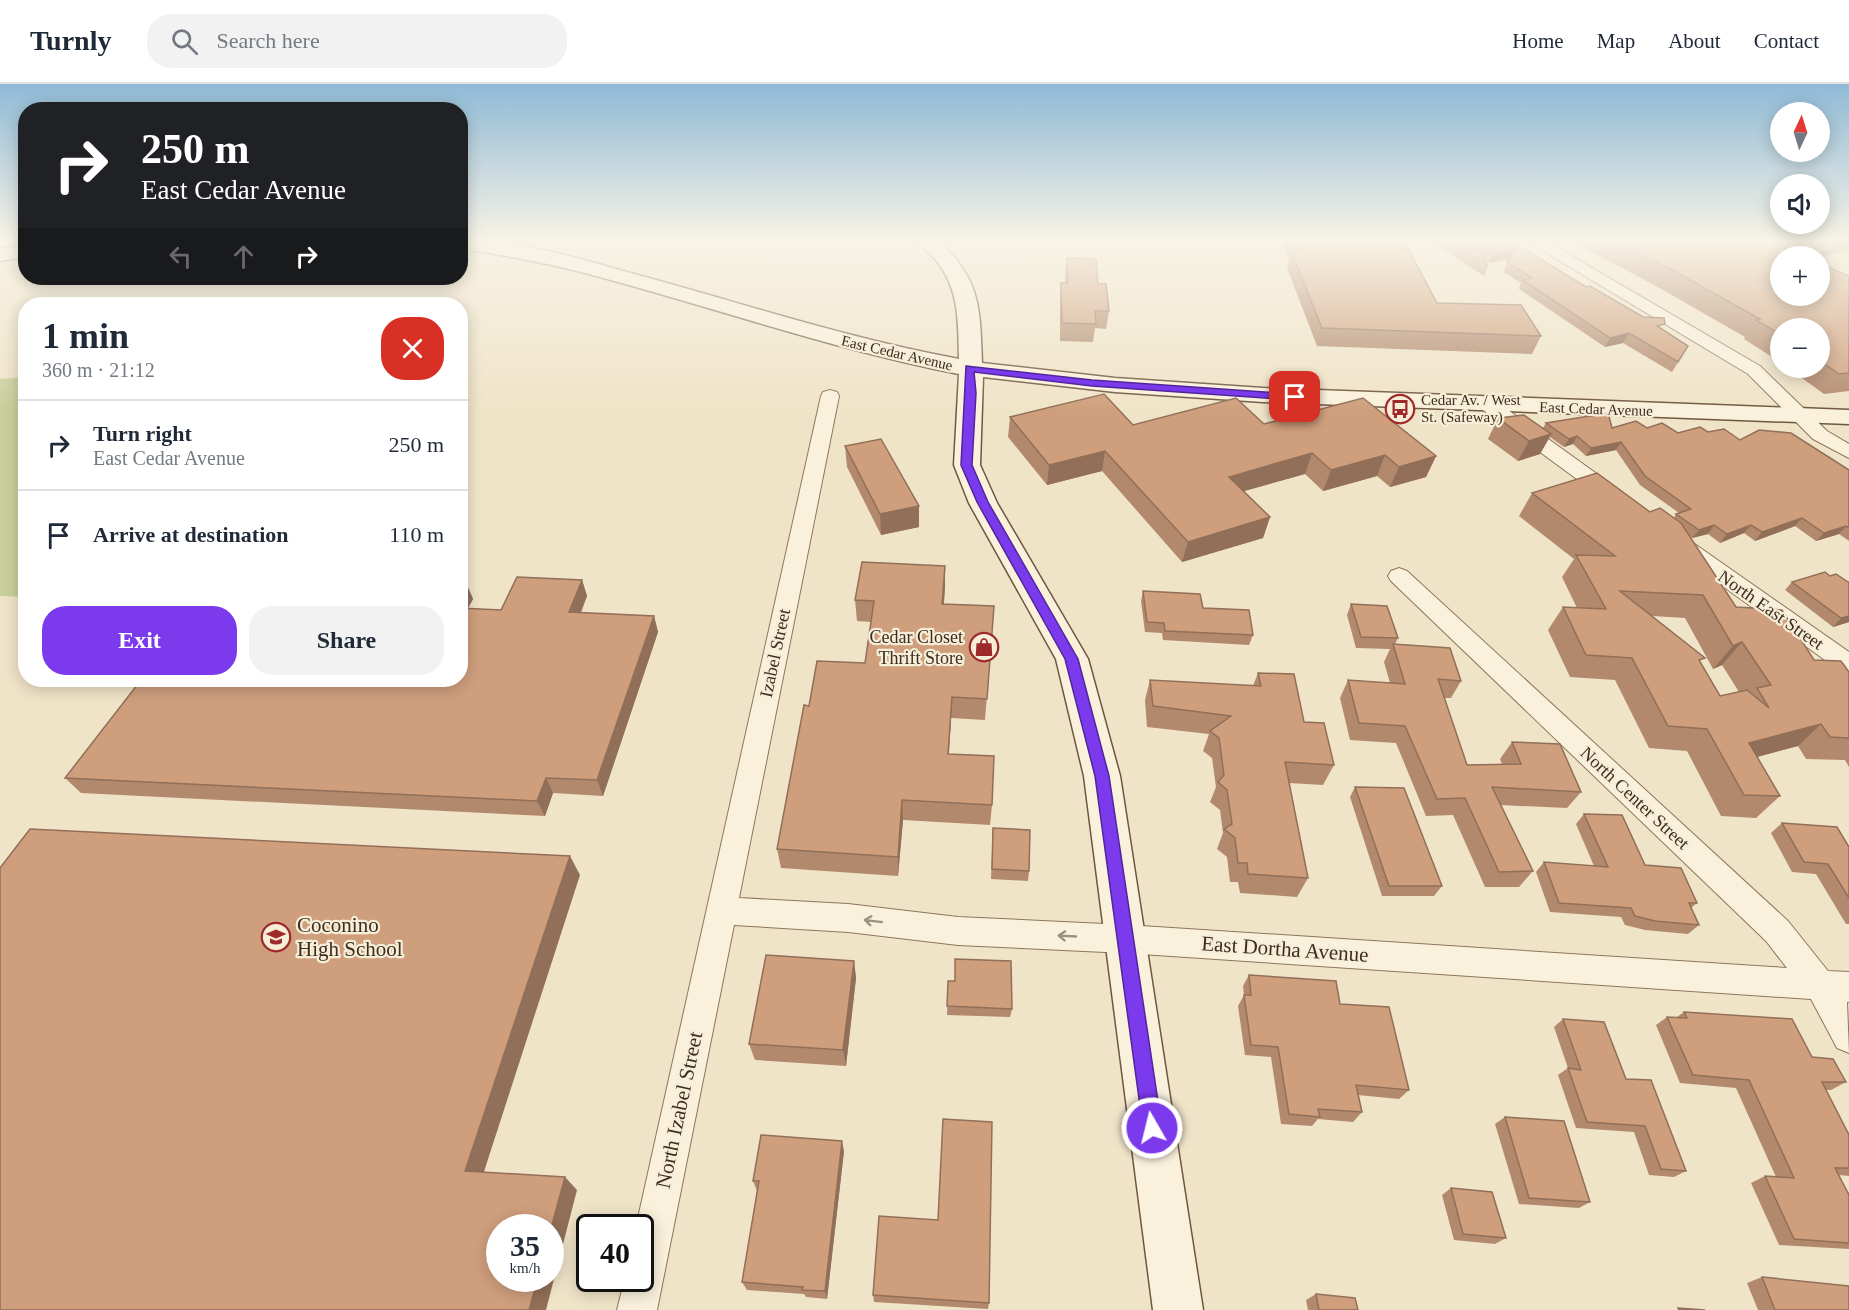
<!DOCTYPE html>
<meta charset="utf-8">
<style>
body{margin:0;font-family:Georgia,serif;background:#f2f2f3;color:#1f2937;height:100vh;display:flex;flex-direction:column;font-size:22px;white-space:nowrap}
*{box-sizing:border-box;margin:0}
p{font-size:20px;color:#747a83}
.icon{flex:none;width:33px;height:33px;fill:none;stroke:currentColor;stroke-width:2;stroke-linecap:round;stroke-linejoin:round}
.map{position:relative;flex:1;overflow:hidden}
.drawer{position:absolute;left:18px;top:213px;width:450px;height:390px;display:flex;flex-direction:column;background:#fff;border-radius:24px;box-shadow:0 3px 15px #0003}
.drawer>*{flex:none}
.guide{position:absolute;left:18px;top:18px;width:450px;height:183px;border-radius:24px;box-shadow:0 3px 15px #0003;background:#202124;color:#fff;overflow:hidden}
.needle{width:39px;rotate:4deg}
.fabs{position:absolute;left:1770px;top:18px;display:grid;gap:12px}
.fabs a{display:grid;place-items:center;width:60px;height:60px;border-radius:50%;background:#fff;box-shadow:0 3px 15px #0003;font-size:30px}
.speed{position:absolute;left:486px;top:1130px;display:flex;gap:12px;font-size:30px;font-weight:700;text-align:center}
.speed>*{display:grid;place-content:center;width:78px;height:78px;border-radius:50%;background:#fff;box-shadow:0 3px 15px #0003;line-height:1}
.speed small{font-size:15px;font-weight:400}
.speed .limit{border:3px solid #111;border-radius:9px;background:#fff;color:#111}
.pin{position:absolute;display:grid;place-items:center;width:51px;height:51px;color:#fff;margin:-26px;border-radius:12px;box-shadow:0 3px 9px #0006}
.me{position:absolute;width:66px;margin:-33px;rotate:352deg;stroke-linejoin:round;filter:drop-shadow(0 0 4px #0008)}
.turn{display:flex;align-items:center;gap:21px;height:126px;padding:0 24px;font-size:27px}
.turn .icon{width:78px;height:78px;stroke-width:2.5}
.turn b{display:block;font-size:42px;line-height:51px}
.lanes{display:flex;align-items:center;height:57px;padding:0 24px;background:#0003;justify-content:center;gap:30px;direction:ltr}
.lanes .off{opacity:.35}
.round{display:grid;place-items:center;flex:none;width:63px;height:63px;border-radius:24px;background:#f2f2f3}
.summary{display:flex;align-items:center;justify-content:space-between;height:102px;padding:0 24px}
h1{font-size:36px;font-weight:700;line-height:45px}
.primary-button{display:flex;gap:12px;margin-top:auto;padding:12px 24px}
.primary-button a{flex:1;height:69px;border-radius:24px;background:#7c3aed;color:#fff;font-size:24px;font-weight:700;line-height:69px;text-align:center}
.primary-button a+a{background:#f2f2f3;color:#1f2937}
ul{padding:0;list-style:none}
li{display:flex;align-items:center;gap:18px;height:90px;padding:0 24px;border-top:2px solid #e0e1e3}
li div{flex:1}
li b{display:block;font-size:22px}
li em{font-style:normal}
header{display:flex;align-items:center;gap:36px;box-sizing:border-box;height:84px;padding:0 30px;background:#fff;border-bottom:2px solid #e0e1e3}
header strong{font-size:28px}
nav{display:flex;gap:33px;margin-inline-start:auto;font-size:21px}
.search{width:420px;height:54px;background:#f2f2f3;display:flex;align-items:center;gap:15px;box-sizing:border-box;padding:0 21px;border-radius:24px;color:#747a83;font-size:22px}
.map>svg:first-child{display:block}
.green{fill:#c9cf9b}
.lines{fill:none;stroke-linecap:round;stroke-linejoin:round}
.street-casing{stroke:#8d765c;stroke-width:2}
.secondary-casing{stroke:#6f573f;stroke-width:3}
.street{fill:#faf1dc;fill-rule:evenodd}
.secondary{fill:#faf1dc;fill-rule:evenodd}
.wall{fill:#b2896c;fill-rule:evenodd}
.shaded-wall{fill:#916f58}
.building{fill:#cf9f7d;stroke:#916f58;stroke-width:1.5;fill-rule:evenodd}
.oneway{stroke:#9c907e}
.route{fill:#7c3aed;stroke:#51269a;stroke-width:1.5}
.labels{text-anchor:middle;dominant-baseline:central;stroke-width:4.5;stroke-linejoin:round;paint-order:stroke}
.far-street-label{font-size:15px;fill:#3d2e20;stroke:#f7eed8}
.far-poi-label{font-size:15px;fill:#3d2e20;stroke:#f7eed8;text-anchor:start}
.street-label{font-size:18px;fill:#3d2e20;stroke:#f7eed8}
.poi-label{font-size:18px;fill:#3d2e20;stroke:#f7eed8;text-anchor:end}
.near-poi-label{font-size:21px;fill:#3d2e20;stroke:#f7eed8;text-anchor:start}
.near-street-label{font-size:21px;fill:#3d2e20;stroke:#f7eed8}
</style>
<header>
<strong>Turnly</strong>
<div class="search"><svg class="icon" aria-label="search" viewBox="0 0 24 24"><circle cx="10" cy="10" r="6"/><path d="M15 15l6 6"/></svg>Search here</div>
<nav><a>Home</a><a>Map</a><a>About</a><a>Contact</a></nav>
</header>
<div class="map">
<svg width="1849" height="1226" viewBox="0 0 1849 1226">
<rect width="100%" height="100%" fill="#f0e4c8"/>
<polygon class="green" points="25,293 25,513 0,512 0,295"/>
<g class="lines">
<g class="street-casing">
<g id="street">
<polygon points="1525,156 1544,156 1760,282 1827,347 1849,360 1849,374 1813,355 1748,290"/>
<polygon points="830,306 837,308 839,312 739,814 848,820 958,833 1126,841 1787,884 1766,857 1391,497 1388,492 1391,487 1399,484 1407,487 1788,837 1828,887 1849,888 1849,918 1847,918 1849,969 1837,964 1811,915 1126,869 958,861 848,848 734,841 657,1226 617,1226 625,1194 640,1194 640,1143 636,1143 821,312 823,308"/>
<polygon points="1490,316 1497,318 1622,408 1626,413 1622,418 1615,420 1608,418 1483,326 1480,322 1483,318"/>
<polygon points="1681,454 1689,456 1849,568 1849,590 1840,587 1673,466 1670,461 1673,456"/>
</g>
</g>
<g class="secondary-casing">
<g id="secondary">
<path d="M 460,156 C 520,156 581,175 638,191 C 745,220 849,255 959,275 C 958,241 960,209 939,180 C 933,171 922,165 916,156 L 937,156 C 981,194 980,225 982,279 L 1115,294 L 1263,304 L 1849,326 L 1849,340 L 1263,318 L 1115,308 L 983,293 L 980,381 L 997,419 L 1088,575 L 1120,692 L 1203,1226 L 1153,1226 L 1084,692 L 1056,575 L 969,419 L 954,381 L 959,290 C 831,265 710,222 585,189 C 544,178 502,171 460,164 Z"/>
<polygon points="26,161 26,173 0,177 0,165"/>
</g>
</g>
<use href="#street" class="street"/>
<use href="#secondary" class="secondary"/>
</g>
<g class="wall">
<polygon points="1281,156 1368,156 1437,219 1541,252 1532,270 1317,262 1287,184 1289,176"/>
<polygon points="1429,156 1509,156 1586,203 1662,245 1688,262 1672,288 1623,259 1605,263 1519,205 1521,199 1503,188 1509,175 1490,179 1484,176 1488,182 1484,192"/>
<polygon points="1569,156 1849,156 1849,166 1820,173 1780,172 1849,192 1849,307 1824,310 1788,284 1820,284 1820,244 1780,244 1780,278 1744,255 1745,253 1656,202"/>
<polygon points="1067,174 1098,200 1109,227 1106,245 1095,244 1093,258 1060,257 1060,216 1061,199 1065,199 1065,191"/>
<polygon points="1010,333 1133,341 1264,340 1436,372 1426,393 1390,403 1377,392 1323,407 1305,390 1244,407 1270,433 1263,454 1182,478 1102,387 1047,401 1008,353"/>
<path d="M 1498,334 L 1543,344 L 1546,339 L 1612,344 L 1647,344 L 1678,349 L 1708,348 L 1740,356 L 1849,386 L 1849,457 L 1839,450 L 1816,457 L 1795,442 L 1755,457 L 1744,449 L 1720,459 L 1708,450 L 1692,454 L 1690,452 L 1736,523 L 1814,576 L 1849,588 L 1849,683 L 1845,676 L 1806,675 L 1798,662 L 1757,673 L 1780,712 L 1756,734 L 1721,732 L 1687,667 L 1649,664 L 1615,596 L 1570,593 L 1548,546 L 1563,523 L 1577,524 L 1562,493 L 1574,475 L 1519,432 L 1532,409 L 1650,428 L 1674,434 L 1676,430 L 1679,429 L 1640,401 L 1616,366 L 1586,372 L 1573,360 L 1564,363 L 1550,353 L 1540,370 L 1518,377 L 1488,355 ZM 1652,532 L 1685,534 L 1713,585 L 1722,581 L 1739,608 L 1720,612 L 1701,579 Z"/>
<polygon points="845,362 919,443 881,451 847,383"/>
<polygon points="1830,492 1849,498 1849,538 1833,543 1785,506 1792,498"/>
<polygon points="582,496 587,512 581,529 654,532 658,548 603,712 553,709 545,732 81,709 65,694 466,499 473,515 468,524 501,526"/>
<polygon points="945,503 944,520 994,522 985,636 951,634 949,670 992,721 990,741 903,736 898,792 781,784 777,765 809,622 865,579 871,538 857,537 855,516"/>
<polygon points="1143,507 1203,524 1253,551 1249,561 1163,556 1162,549 1145,548 1141,517"/>
<polygon points="1351,520 1398,554 1395,560 1461,597 1451,614 1444,614 1467,681 1502,680 1500,675 1512,658 1581,708 1567,724 1500,721 1533,787 1519,803 1485,803 1453,731 1426,732 1396,659 1350,656 1340,614 1348,596 1390,599 1384,578 1390,565 1356,564 1347,531"/>
<polygon points="1258,589 1304,638 1334,681 1323,701 1289,699 1308,794 1297,813 1240,809 1238,798 1230,798 1227,773 1217,765 1223,749 1220,726 1210,718 1216,703 1212,674 1203,667 1209,650 1147,643 1145,616 1150,596 1253,602"/>
<polygon points="1355,703 1442,802 1434,812 1382,812 1350,713"/>
<polygon points="1584,730 1645,781 1697,819 1691,824 1699,841 1688,850 1645,846 1625,841 1621,833 1550,828 1536,788 1544,778 1594,782 1576,740"/>
<polygon points="1782,739 1849,763 1849,840 1846,840 1816,790 1792,788 1771,749"/>
<polygon points="993,744 1029,787 1028,797 991,795"/>
<polygon points="854,877 856,894 846,982 755,976 749,960"/>
<polygon points="1249,891 1340,920 1409,1006 1399,1015 1358,1011 1362,1028 1353,1038 1318,1035 1312,1042 1281,1040 1271,973 1245,971 1238,922 1244,911 1243,902"/>
<polygon points="948,897 1012,925 1010,933 947,931"/>
<polygon points="1684,928 1812,973 1846,998 1831,1006 1826,1006 1849,1051 1849,1092 1839,1091 1849,1111 1849,1165 1779,1161 1751,1099 1765,1092 1776,1093 1736,1004 1680,999 1656,941 1667,933 1677,933"/>
<polygon points="1563,935 1626,995 1686,1087 1674,1093 1649,1091 1634,1048 1576,1044 1558,991 1568,984 1554,943"/>
<polygon points="1505,1033 1590,1118 1579,1124 1519,1120 1495,1040"/>
<polygon points="844,1067 827,1215 806,1213 804,1210 747,1206 742,1198 757,1107 753,1097"/>
<polygon points="1451,1104 1506,1154 1495,1160 1454,1156 1442,1111"/>
<polygon points="1762,1193 1849,1226 1758,1226 1747,1199"/>
<polygon points="1316,1210 1358,1226 1308,1226 1306,1216"/>
<polygon points="873,1211 989,1219 988,1225 874,1218"/>
</g>
<g class="shaded-wall">
<polygon points="1829,156 1849,156 1849,166 1820,173 1782,172 1786,166"/>
<polygon points="1515,165 1511,175 1490,179 1494,170"/>
<polygon points="1629,249 1623,259 1605,263 1610,254"/>
<polygon points="1551,350 1540,370 1518,377 1529,357"/>
<polygon points="1577,352 1573,360 1564,363 1569,355"/>
<polygon points="1621,358 1616,366 1586,372 1591,364"/>
<polygon points="1105,367 1102,387 1047,401 1049,381"/>
<polygon points="1312,369 1305,390 1223,413 1229,393"/>
<polygon points="1385,371 1377,392 1323,407 1331,386"/>
<polygon points="1436,372 1426,393 1390,403 1399,383"/>
<polygon points="919,422 919,443 881,451 880,430"/>
<polygon points="1270,433 1263,454 1182,478 1188,458"/>
<polygon points="1802,434 1795,442 1755,457 1762,448"/>
<polygon points="1714,441 1708,450 1692,454 1699,446"/>
<polygon points="1751,441 1744,449 1720,459 1727,450"/>
<polygon points="1846,442 1839,450 1816,457 1824,449"/>
<polygon points="945,482 945,503 942,541 942,520"/>
<polygon points="582,496 587,512 574,544 569,528"/>
<polygon points="466,499 473,515 460,539 460,509"/>
<polygon points="654,532 658,548 603,712 597,696"/>
<polygon points="1849,532 1849,538 1833,543 1841,534"/>
<polygon points="1742,558 1722,581 1713,585 1733,562"/>
<polygon points="952,613 951,634 947,690 948,670"/>
<polygon points="1821,640 1798,662 1727,681 1749,659"/>
<polygon points="546,694 553,709 545,732 537,717"/>
<polygon points="902,716 903,736 898,792 898,773"/>
<polygon points="570,772 580,791 480,1100 465,1087"/>
<polygon points="854,877 856,894 846,982 843,966"/>
<polygon points="842,1057 844,1067 827,1215 825,1207"/>
<polygon points="565,1093 577,1106 546,1226 529,1226 538,1194 550,1194 550,1148"/>
</g>
<g class="building">
<polygon points="1292,156 1368,156 1404,157 1437,219 1521,221 1541,252 1322,244 1291,167 1296,167"/>
<polygon points="1447,156 1509,156 1586,203 1590,202 1643,233 1664,234 1665,240 1657,242 1688,262 1678,278 1629,249 1610,254 1523,196 1532,194 1507,178 1515,165 1494,170 1473,158 1488,182"/>
<polygon points="1613,156 1829,156 1786,166 1803,172 1780,172 1780,212 1820,212 1820,180 1849,192 1849,289 1839,290 1820,277 1820,244 1780,244 1780,250 1756,236 1760,235 1667,183"/>
<polygon points="1067,174 1096,175 1098,200 1106,200 1109,227 1095,227 1096,240 1062,239 1061,199 1068,199"/>
<polygon points="1104,310 1133,341 1236,314 1264,340 1363,314 1436,372 1399,383 1385,371 1331,386 1312,369 1229,393 1270,433 1188,458 1105,367 1049,381 1010,333"/>
<polygon points="1608,329 1612,344 1636,337 1647,344 1662,339 1678,349 1700,343 1708,348 1724,345 1740,356 1759,346 1791,349 1849,386 1849,444 1846,442 1824,449 1802,434 1762,448 1751,441 1727,450 1714,441 1699,446 1676,430 1691,425 1645,392 1621,358 1591,364 1577,352 1569,355 1546,339"/>
<polygon points="1524,331 1551,350 1529,357 1498,334"/>
<polygon points="881,355 919,422 880,430 845,362"/>
<path d="M 1597,389 L 1650,428 L 1660,424 L 1681,439 L 1736,523 L 1782,526 L 1814,576 L 1841,577 L 1849,588 L 1849,654 L 1830,653 L 1821,640 L 1749,659 L 1780,712 L 1744,711 L 1707,645 L 1668,642 L 1632,574 L 1586,571 L 1563,523 L 1606,525 L 1576,471 L 1615,472 L 1532,409 ZM 1620,507 L 1703,511 L 1733,562 L 1742,558 L 1771,601 L 1757,604 L 1769,624 L 1747,606 L 1720,612 L 1699,576 L 1705,574 Z"/>
<polygon points="862,478 945,482 942,520 994,522 987,615 952,613 948,670 994,672 992,721 902,716 898,773 777,765 804,621 809,622 817,577 865,579 874,517 855,516"/>
<polygon points="1825,488 1830,492 1836,490 1848,498 1849,498 1849,532 1841,534 1792,498"/>
<polygon points="517,493 582,496 569,528 654,532 597,696 546,694 537,717 65,694 141,596 460,596 460,524 501,526"/>
<polygon points="460,499 466,499 460,509"/>
<polygon points="1143,507 1200,510 1203,524 1249,526 1253,551 1165,547 1164,539 1147,538"/>
<polygon points="1351,520 1387,522 1398,554 1361,553"/>
<polygon points="1393,560 1450,564 1461,597 1438,595 1467,681 1521,680 1512,658 1560,660 1581,708 1492,703 1533,787 1499,788 1465,714 1437,715 1405,642 1359,639 1348,596 1405,600"/>
<polygon points="1258,589 1294,590 1304,638 1324,639 1334,681 1285,678 1308,794 1248,790 1247,779 1238,779 1235,754 1224,745 1232,740 1227,706 1218,698 1224,691 1219,654 1210,647 1231,632 1153,622 1150,596 1261,602"/>
<polygon points="1355,703 1404,704 1442,802 1389,802"/>
<polygon points="1584,730 1622,731 1645,781 1681,784 1697,819 1689,819 1699,841 1655,837 1635,832 1631,824 1559,819 1544,778 1608,783"/>
<polygon points="1782,739 1837,743 1849,763 1849,814 1828,780 1804,778"/>
<polygon points="993,744 1030,746 1029,787 992,785"/>
<polygon points="30,745 570,772 465,1087 565,1093 550,1148 550,1143 500,1143 500,1194 538,1194 529,1226 0,1226 0,784"/>
<polygon points="766,871 854,877 843,966 749,960"/>
<polygon points="955,875 1011,877 1012,925 947,922 948,897 955,897"/>
<polygon points="1249,891 1336,897 1340,920 1389,923 1409,1006 1356,1001 1362,1028 1318,1025 1320,1033 1289,1030 1278,963 1251,961 1244,911 1251,911"/>
<polygon points="1684,928 1792,935 1812,973 1833,975 1846,998 1822,998 1849,1051 1849,1084 1835,1084 1849,1111 1849,1159 1794,1155 1765,1092 1794,1094 1749,996 1693,991 1667,933 1687,934"/>
<polygon points="1563,935 1604,938 1626,995 1651,996 1686,1087 1661,1085 1645,1042 1587,1038 1568,984 1581,986"/>
<polygon points="1505,1033 1564,1037 1590,1118 1529,1114"/>
<polygon points="943,1035 992,1038 989,1219 873,1211 879,1132 938,1136"/>
<polygon points="761,1051 842,1057 825,1207 802,1206 803,1203 742,1198 759,1097 753,1097"/>
<polygon points="1451,1104 1492,1108 1506,1154 1463,1150"/>
<polygon points="1762,1193 1849,1202 1849,1226 1775,1226"/>
<polygon points="1316,1210 1355,1214 1358,1226 1319,1226"/>
<polygon points="1678,1224 1705,1226 1679,1226"/>
</g>
<defs><path id="oneway-shaft" d="M-6 0H5M1.5-3L5.5 0L1.5 3" fill="none" stroke-width="1.6" stroke-linecap="round" stroke-linejoin="round" transform="scale(1.5)"/></defs>
<g class="oneway">
<use href="#oneway-shaft" transform="translate(873 837) rotate(-173)"/>
<use href="#oneway-shaft" transform="translate(1067 852) rotate(-177)"/>
</g>
<linearGradient id="sky" x2="0" y2="1"><stop stop-color="#8fbad6"/><stop offset="0.48" stop-color="#f8f3e6"/><stop offset="1" stop-color="#f8f3e6" stop-opacity="0"/></linearGradient>
<rect width="1849" height="327" fill="url(#sky)"/>
<polygon class="route" points="966,282 1092,296 1295,310 1300,313 1295,316 1092,302 974,288 976,309 972,381 988,418 1078,575 1109,692 1162,1044 1159,1050 1152,1053 1146,1050 1143,1044 1095,692 1065,575 977,418 961,381"/>
<defs>
<g id="bus-ring" transform="scale(1.5)"><circle r="9.5" fill="#f7eed8" stroke="#9e2a2b" stroke-width="1.5"/><path d="M-5-6H5V4H4V6H2V4H-2V6H-4V4H-5ZM-3.5-4V0h7V-4ZM-3.5 1.2v1.5H-2V1.2ZM2 1.2v1.5H3.5V1.2Z" fill="#9e2a2b"/></g>
<g id="shop-ring" transform="scale(1.5)"><circle r="9.5" fill="#f7eed8" stroke="#9e2a2b" stroke-width="1.5"/><path d="M-5-2.5h2.3a2.7 3.5 0 0 1 5.4 0H5L5.5 6h-11ZM-1.5-2.5h3a1.5 2.3 0 0 0-3 0Z" fill="#9e2a2b"/></g>
<g id="school-ring" transform="scale(1.5)"><circle r="9.5" fill="#f7eed8" stroke="#9e2a2b" stroke-width="1.5"/><path d="M0-5L7-2L0 1L-7-2ZM-4 1L0 2.5L4 1V4Q0 6-4 4Z" fill="#9e2a2b"/></g>
</defs>
<g fill-rule="evenodd">
<use href="#bus-ring" x="1400" y="325"/>
<use href="#shop-ring" x="984" y="563"/>
<use href="#school-ring" x="276" y="853"/>
</g>
<g class="labels">
<g class="far-street-label">
<text transform="translate(897 269) rotate(13)">East Cedar Avenue</text>
<text transform="translate(1596 325) rotate(2)">East Cedar Avenue</text>
</g>
<g class="far-poi-label">
<text x="1421" y="316">Cedar Av. / West<tspan x="1421" dy="17">St. (Safeway)</tspan></text>
</g>
<g class="street-label">
<text transform="translate(1771 526) rotate(35)">North East Street</text>
<text transform="translate(775 569) rotate(-78)">Izabel Street</text>
<text transform="translate(1635 714) rotate(43)">North Center Street</text>
</g>
<g class="poi-label">
<text x="963" y="553">Cedar Closet<tspan x="963" dy="21">Thrift Store</tspan></text>
</g>
<g class="near-poi-label">
<text x="297" y="841">Coconino<tspan x="297" dy="24">High School</tspan></text>
</g>
<g class="near-street-label">
<text transform="translate(1285 865) rotate(4)">East Dortha Avenue</text>
<text transform="translate(679 1026) rotate(-78)">North Izabel Street</text>
</g>
</g>
</svg>
<div class="fabs">
<a><svg class="needle" viewBox="-14 -14 28 28"><path d="M0-13l5 13h-10z" fill="#e53935"/><path d="M0 13l5-13h-10z" fill="#747a83"/></svg></a>
<a><svg class="icon" aria-label="sound" viewBox="0 0 24 24"><path d="M4 9h4l5-4v14l-5-4H4zM17 9q2 3 0 6"/></svg></a>
<a>+</a>
<a>−</a>
</div>
<div class="speed"><div>35<small>km/h</small></div><div class="limit">40</div></div>
<div class="pin" style="left:1295px;top:313px;background:#d93025"><svg class="icon" aria-label="arrive" viewBox="0 0 24 24"><path d="M6 21V4h12l-3 4 3 4H6"/></svg></div>
<svg class="me" style="left:1152px;top:1044px" viewBox="-20 -20 40 40"><circle r="17" fill="#7c3aed" stroke="#fff" stroke-width="3"/><path d="M0-11L8 9 0 5-8 9z" fill="#fff"/></svg>
<div class="guide">
<div class="turn"><svg class="icon" aria-label="right" viewBox="0 0 24 24"><path d="M7 20v-9h11M14 6l5 5-5 5"/></svg><div><b>250 m</b>East Cedar Avenue</div></div>
<div class="lanes"><svg class="icon off" aria-label="left" viewBox="0 0 24 24"><path d="M17 20v-9H6M10 6l-5 5 5 5"/></svg><svg class="icon off" aria-label="ahead" viewBox="0 0 24 24"><path d="M12 20V5M6 11l6-6 6 6"/></svg><svg class="icon" aria-label="right" viewBox="0 0 24 24"><path d="M7 20v-9h11M14 6l5 5-5 5"/></svg></div>
</div>
<section class="drawer">
<div class="summary"><div><h1>1 min</h1><p>360 m · 21:12</p></div><a class="round" style="background:#d93025;color:#fff"><svg class="icon" aria-label="close" viewBox="0 0 24 24"><path d="M6 6l12 12M18 6L6 18"/></svg></a></div>
<ul>
<li><svg class="icon" aria-label="right" viewBox="0 0 24 24"><path d="M7 20v-9h11M14 6l5 5-5 5"/></svg><div><b>Turn right</b><p>East Cedar Avenue</p></div><em>250 m</em></li>
<li><svg class="icon" aria-label="arrive" viewBox="0 0 24 24"><path d="M6 21V4h12l-3 4 3 4H6"/></svg><div><b>Arrive at destination</b></div><em>110 m</em></li>
</ul>
<div class="primary-button"><a>Exit</a><a>Share</a></div>
</section>
</div>
